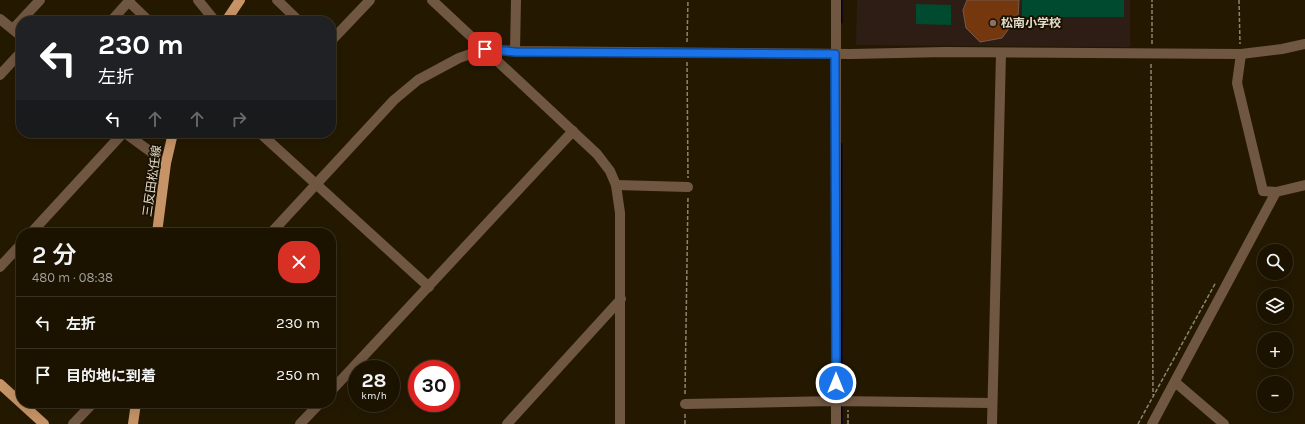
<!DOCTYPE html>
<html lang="ja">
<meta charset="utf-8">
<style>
body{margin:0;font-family:Karla,"Noto Sans JP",sans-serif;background:#28200f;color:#f1f3f6;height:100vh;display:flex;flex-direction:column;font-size:15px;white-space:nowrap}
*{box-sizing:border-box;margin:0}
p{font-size:13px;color:#a09e99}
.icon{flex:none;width:22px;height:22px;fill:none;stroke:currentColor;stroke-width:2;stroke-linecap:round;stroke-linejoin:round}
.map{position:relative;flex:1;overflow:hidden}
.panel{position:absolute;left:16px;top:228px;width:320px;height:180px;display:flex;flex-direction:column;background:#1b1300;border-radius:16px;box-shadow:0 4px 16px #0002,0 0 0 1px #393222}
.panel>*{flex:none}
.top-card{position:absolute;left:16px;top:16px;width:320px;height:122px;border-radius:16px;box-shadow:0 4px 16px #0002,0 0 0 1px #393222;background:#202124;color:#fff;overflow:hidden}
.controls{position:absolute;left:1257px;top:244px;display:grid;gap:8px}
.controls a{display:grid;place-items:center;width:36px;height:36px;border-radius:50%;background:#1b1300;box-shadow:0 4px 16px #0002,0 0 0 1px #393222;font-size:20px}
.speed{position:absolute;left:348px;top:360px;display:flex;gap:8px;font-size:20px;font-weight:700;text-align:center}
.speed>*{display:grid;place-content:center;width:52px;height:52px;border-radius:50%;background:#1b1300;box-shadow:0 4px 16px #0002,0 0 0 1px #393222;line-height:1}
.speed small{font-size:10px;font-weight:400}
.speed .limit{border:6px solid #d22;background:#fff;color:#111}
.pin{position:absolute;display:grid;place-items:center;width:34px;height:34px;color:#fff;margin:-17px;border-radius:8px;box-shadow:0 2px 6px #0006}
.me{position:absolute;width:44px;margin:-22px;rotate:0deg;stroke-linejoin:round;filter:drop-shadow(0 0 3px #0008)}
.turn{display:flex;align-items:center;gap:14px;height:84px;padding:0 16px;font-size:18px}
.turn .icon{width:52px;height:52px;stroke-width:2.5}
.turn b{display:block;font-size:28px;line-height:34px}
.lanes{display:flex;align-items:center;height:38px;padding:0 16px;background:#0003;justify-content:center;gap:20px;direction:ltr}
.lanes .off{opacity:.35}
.round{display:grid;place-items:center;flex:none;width:42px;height:42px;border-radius:16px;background:#28200f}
.headline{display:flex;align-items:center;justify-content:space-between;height:68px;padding:0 16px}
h1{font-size:24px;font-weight:600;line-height:30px}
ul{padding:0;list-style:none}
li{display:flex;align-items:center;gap:12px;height:52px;padding:0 16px;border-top:1px solid #393222}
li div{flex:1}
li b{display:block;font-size:15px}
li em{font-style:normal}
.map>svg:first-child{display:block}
.education{fill:#2e1d15}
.green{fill:#004b2f}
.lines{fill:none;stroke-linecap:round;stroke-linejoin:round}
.stream{stroke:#000031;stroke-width:3}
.building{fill:#75370e;stroke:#775949}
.path{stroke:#8d8470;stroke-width:1.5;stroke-dasharray:4 2;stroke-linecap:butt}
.minor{stroke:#705742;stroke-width:10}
.major{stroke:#c79467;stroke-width:10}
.route-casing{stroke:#114b97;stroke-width:10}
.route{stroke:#1a73e8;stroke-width:7}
.education-dot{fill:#8d6e63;stroke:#191000;stroke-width:1.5}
.labels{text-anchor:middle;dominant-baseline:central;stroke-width:3.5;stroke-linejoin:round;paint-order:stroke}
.poi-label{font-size:12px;font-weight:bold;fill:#e4ddcd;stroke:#191000;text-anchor:start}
.street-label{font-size:12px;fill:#e4ddcd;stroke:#191000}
</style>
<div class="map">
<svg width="1305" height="424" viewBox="0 0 1305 424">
<rect width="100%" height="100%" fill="#241900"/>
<polygon class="education" points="857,0 1130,0 1130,47 856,45"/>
<g class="green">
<rect x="1022" y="0" width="102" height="17"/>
<polygon points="916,4 951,5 951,25 916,24"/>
</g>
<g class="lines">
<g class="stream">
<polyline points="841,22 841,0"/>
<polyline points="841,144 841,424"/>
</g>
</g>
<polygon class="building" points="967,0 1019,0 1018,16 1002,38 980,42 966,28 963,10"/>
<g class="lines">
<g class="path">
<polyline points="1239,0 1240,44"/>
<polyline points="687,42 688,0"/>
<polyline points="1152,44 1152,0"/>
<polyline points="687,62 688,178"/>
<polyline points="1151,64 1153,395"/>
<polyline points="685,394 688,196"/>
<polyline points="685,414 685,424"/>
<polyline points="848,424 848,410"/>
<polyline points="1138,424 1216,282"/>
</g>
<g class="minor">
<polyline points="198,0 215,21"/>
<polyline points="277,0 299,21"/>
<polyline points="432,0 597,154 610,171 616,185 620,213 620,424"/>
<polyline points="836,0 836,424"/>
<polyline points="129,2 149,21"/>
<polyline points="0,19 21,36"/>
<polyline points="111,21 130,0"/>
<polyline points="13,29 40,0"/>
<polyline points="331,41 370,0"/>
<polyline points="515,51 516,0"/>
<polyline points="1241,54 1237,83 1263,191 1276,192 1305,185"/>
<polyline points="0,75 21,52"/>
<polyline points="125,133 166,163"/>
<polyline points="260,133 429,287"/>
<polyline points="616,185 688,187"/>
<polyline points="31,233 123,133"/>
<polyline points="271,233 394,100 418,80 459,58 485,49 515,51 851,54 945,52 1241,54 1282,49 1305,44"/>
<polyline points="0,267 21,244"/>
<polyline points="1175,382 1224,424"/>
<polyline points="331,391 573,131"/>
<polyline points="685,404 835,401 991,403"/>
<polyline points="73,424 93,403"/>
<polyline points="300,424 320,403"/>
<polyline points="507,424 621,299"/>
<polyline points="992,424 1001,53"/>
<polyline points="1152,424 1276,192"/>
</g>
<g class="major">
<polyline points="226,21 240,0"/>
<polyline points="157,233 166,163 173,133"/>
<polyline points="0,384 44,424"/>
<polyline points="133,424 136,403"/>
</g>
</g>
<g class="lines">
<g class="route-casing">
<polyline id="route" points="485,49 515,52 835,54 836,383"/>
</g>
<use href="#route" class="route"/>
</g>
<circle class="education-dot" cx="993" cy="23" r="4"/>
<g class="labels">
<g class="poi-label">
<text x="1001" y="23">松南小学校</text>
</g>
<g class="street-label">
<text transform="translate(152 181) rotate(-82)">三反田松任線</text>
</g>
</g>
</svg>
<div class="controls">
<a><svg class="icon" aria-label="search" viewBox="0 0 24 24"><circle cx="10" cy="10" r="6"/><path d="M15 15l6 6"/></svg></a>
<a><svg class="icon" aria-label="layers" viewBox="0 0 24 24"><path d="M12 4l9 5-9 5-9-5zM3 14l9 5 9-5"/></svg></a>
<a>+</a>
<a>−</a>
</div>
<div class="speed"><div>28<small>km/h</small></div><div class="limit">30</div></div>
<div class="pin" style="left:485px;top:49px;background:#d93025"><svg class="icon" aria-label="arrive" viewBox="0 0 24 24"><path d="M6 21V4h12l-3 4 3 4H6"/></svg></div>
<svg class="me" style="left:836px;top:383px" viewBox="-20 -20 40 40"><circle r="17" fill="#1a73e8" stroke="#fff" stroke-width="3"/><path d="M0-11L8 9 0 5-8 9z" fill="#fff"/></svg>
<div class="top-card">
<div class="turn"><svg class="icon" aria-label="left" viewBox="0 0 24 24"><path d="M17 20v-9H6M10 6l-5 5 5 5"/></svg><div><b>230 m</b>左折</div></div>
<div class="lanes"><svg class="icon" aria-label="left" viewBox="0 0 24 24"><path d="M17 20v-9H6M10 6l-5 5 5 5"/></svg><svg class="icon off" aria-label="ahead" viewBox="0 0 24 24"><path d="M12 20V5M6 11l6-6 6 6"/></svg><svg class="icon off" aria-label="ahead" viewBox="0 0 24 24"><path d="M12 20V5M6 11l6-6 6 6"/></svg><svg class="icon off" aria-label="right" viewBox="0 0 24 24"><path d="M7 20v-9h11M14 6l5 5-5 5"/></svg></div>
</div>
<section class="panel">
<div class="headline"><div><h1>2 分</h1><p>480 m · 08:38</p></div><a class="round" style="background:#d93025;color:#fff"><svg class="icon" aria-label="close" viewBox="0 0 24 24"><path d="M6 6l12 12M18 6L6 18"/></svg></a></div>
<ul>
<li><svg class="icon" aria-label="left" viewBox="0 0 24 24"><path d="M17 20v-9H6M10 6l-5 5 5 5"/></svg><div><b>左折</b></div><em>230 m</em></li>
<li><svg class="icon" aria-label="arrive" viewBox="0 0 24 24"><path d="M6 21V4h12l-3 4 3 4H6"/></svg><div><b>目的地に到着</b></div><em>250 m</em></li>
</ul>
</section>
</div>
